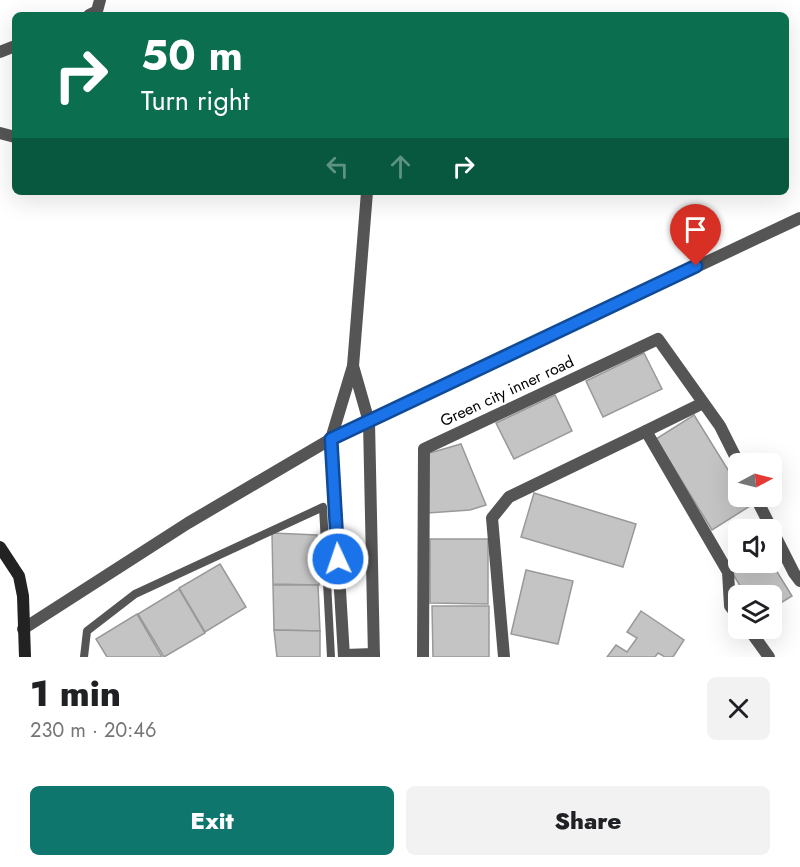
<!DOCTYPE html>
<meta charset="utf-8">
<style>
body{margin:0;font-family:Jost,sans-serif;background:#f2f2f2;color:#202124;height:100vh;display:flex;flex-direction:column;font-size:22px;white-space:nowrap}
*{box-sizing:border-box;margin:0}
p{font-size:20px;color:#757577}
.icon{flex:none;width:33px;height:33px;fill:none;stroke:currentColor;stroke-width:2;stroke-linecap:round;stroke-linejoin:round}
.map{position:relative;height:657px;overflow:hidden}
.sheet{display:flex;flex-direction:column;background:#fff;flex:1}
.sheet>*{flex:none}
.hud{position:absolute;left:12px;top:12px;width:777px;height:183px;border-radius:9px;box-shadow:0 6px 24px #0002;background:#0b6e4f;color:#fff;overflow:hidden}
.needle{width:39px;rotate:83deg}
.tools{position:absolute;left:728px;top:453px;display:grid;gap:12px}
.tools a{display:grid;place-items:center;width:54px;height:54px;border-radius:9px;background:#fff;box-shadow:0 6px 24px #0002;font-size:30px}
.pin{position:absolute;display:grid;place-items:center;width:51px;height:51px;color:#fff;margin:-62px -26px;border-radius:50% 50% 50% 0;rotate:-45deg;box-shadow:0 0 6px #0007}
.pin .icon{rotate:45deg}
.me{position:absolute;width:66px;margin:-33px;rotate:357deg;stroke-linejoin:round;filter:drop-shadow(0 0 4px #0008)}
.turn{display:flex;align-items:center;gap:21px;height:126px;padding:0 30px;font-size:27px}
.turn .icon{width:78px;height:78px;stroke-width:2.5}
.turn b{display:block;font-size:42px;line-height:51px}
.lanes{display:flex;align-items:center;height:57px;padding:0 30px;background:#0003;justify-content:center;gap:30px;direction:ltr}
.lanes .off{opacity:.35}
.round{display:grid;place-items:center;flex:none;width:63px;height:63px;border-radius:9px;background:#f2f2f2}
.headline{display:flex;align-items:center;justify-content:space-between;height:102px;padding:0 30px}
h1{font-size:36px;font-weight:800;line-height:45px}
.action{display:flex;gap:12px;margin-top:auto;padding:12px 30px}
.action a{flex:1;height:69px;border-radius:9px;background:#0f766e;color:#fff;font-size:24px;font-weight:800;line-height:69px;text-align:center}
.action a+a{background:#f2f2f2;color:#202124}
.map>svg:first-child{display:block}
.building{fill:#c4c4c4;stroke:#999;stroke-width:1.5}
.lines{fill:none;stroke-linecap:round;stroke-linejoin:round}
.lane{stroke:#555;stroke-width:8}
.street{stroke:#555;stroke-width:12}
.secondary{stroke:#222;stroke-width:12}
.route-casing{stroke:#114b97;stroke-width:15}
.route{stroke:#1a73e8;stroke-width:10}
.labels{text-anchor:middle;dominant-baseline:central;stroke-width:4.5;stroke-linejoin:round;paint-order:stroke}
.street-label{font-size:16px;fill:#000;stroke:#fff}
</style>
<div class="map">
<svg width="800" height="657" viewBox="0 0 800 657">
<rect width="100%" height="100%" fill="#fff"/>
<g class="building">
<polygon points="644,353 662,389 603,417 586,381"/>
<polygon points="555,395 572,431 514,459 496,423"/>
<polygon points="694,415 738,486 738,496 744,496 750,506 712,530 656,439"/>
<polygon points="461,444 486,505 470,510 428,513 426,454"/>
<polygon points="534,493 636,524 623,567 521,537"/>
<polygon points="272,533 317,535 319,585 273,584"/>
<polygon points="430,539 488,539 488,604 430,603"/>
<polygon points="738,554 738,562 771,562 792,596 771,609 771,596 746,596 726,562"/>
<polygon points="220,564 246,607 205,632 179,588"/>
<polygon points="526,570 573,581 558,644 511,634"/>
<polygon points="273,585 318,585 320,631 274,630"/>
<polygon points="179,589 205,633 164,657 138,614"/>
<polygon points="432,606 489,606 489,657 433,657"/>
<polygon points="641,611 684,640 673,657 665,657 658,653 655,657 607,657 616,645 627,652 637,638 627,632"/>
<polygon points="137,614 162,657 107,657 96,639"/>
<polygon points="274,630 320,631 320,657 277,657"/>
</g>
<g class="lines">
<polyline class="lane" points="84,657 87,631 135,594 323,507 331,657"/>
<g class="street">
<polyline points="89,15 97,11 100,0"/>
<polyline points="0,52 15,46"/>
<polyline points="0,133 15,137"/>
<polyline points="367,192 353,366 369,422 374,657"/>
<polyline points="646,431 703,403"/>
<polyline points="755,496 794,573 800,581"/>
<polyline points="748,628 769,657"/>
<polyline points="23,629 188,523 331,439 800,218"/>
<polyline points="344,655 374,654"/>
<polyline points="344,657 331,439 353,366"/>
<polyline points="423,657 424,449 658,339 720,426 739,464"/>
<polyline points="504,657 492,518 509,497 646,431 728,572 730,606 738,616"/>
</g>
<polyline class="secondary" points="0,547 19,576 23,596 25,657"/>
</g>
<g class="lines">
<g class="route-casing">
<polyline id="route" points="338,559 331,439 696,266"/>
</g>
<use href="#route" class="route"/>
</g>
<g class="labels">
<g class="street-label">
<text transform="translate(507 391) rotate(-25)">Green city inner road</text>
</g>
</g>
</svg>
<div class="tools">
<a><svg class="needle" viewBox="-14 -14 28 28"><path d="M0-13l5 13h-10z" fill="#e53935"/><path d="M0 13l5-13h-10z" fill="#757577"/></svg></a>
<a><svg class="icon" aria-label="sound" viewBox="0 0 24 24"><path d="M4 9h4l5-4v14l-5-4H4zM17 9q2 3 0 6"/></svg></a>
<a><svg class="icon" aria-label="layers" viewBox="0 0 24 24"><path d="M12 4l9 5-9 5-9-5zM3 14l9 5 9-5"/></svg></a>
</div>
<div class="pin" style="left:696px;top:266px;background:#d93025"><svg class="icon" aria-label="arrive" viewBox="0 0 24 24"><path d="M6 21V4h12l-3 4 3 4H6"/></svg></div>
<svg class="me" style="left:338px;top:559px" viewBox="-20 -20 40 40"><circle r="17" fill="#1a73e8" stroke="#fff" stroke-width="3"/><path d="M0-11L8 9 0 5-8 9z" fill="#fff"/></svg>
<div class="hud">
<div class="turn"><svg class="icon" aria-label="right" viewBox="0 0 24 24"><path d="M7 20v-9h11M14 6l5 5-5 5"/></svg><div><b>50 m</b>Turn right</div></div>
<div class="lanes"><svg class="icon off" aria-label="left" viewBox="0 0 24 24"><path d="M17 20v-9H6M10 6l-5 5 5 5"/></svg><svg class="icon off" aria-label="ahead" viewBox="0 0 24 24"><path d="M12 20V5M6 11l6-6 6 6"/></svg><svg class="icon" aria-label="right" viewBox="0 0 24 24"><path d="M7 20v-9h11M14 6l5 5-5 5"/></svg></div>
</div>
</div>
<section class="sheet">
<div class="headline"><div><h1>1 min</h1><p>230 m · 20:46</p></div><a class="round"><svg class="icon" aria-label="close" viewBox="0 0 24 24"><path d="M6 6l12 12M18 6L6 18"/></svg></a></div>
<div class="action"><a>Exit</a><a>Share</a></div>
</section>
